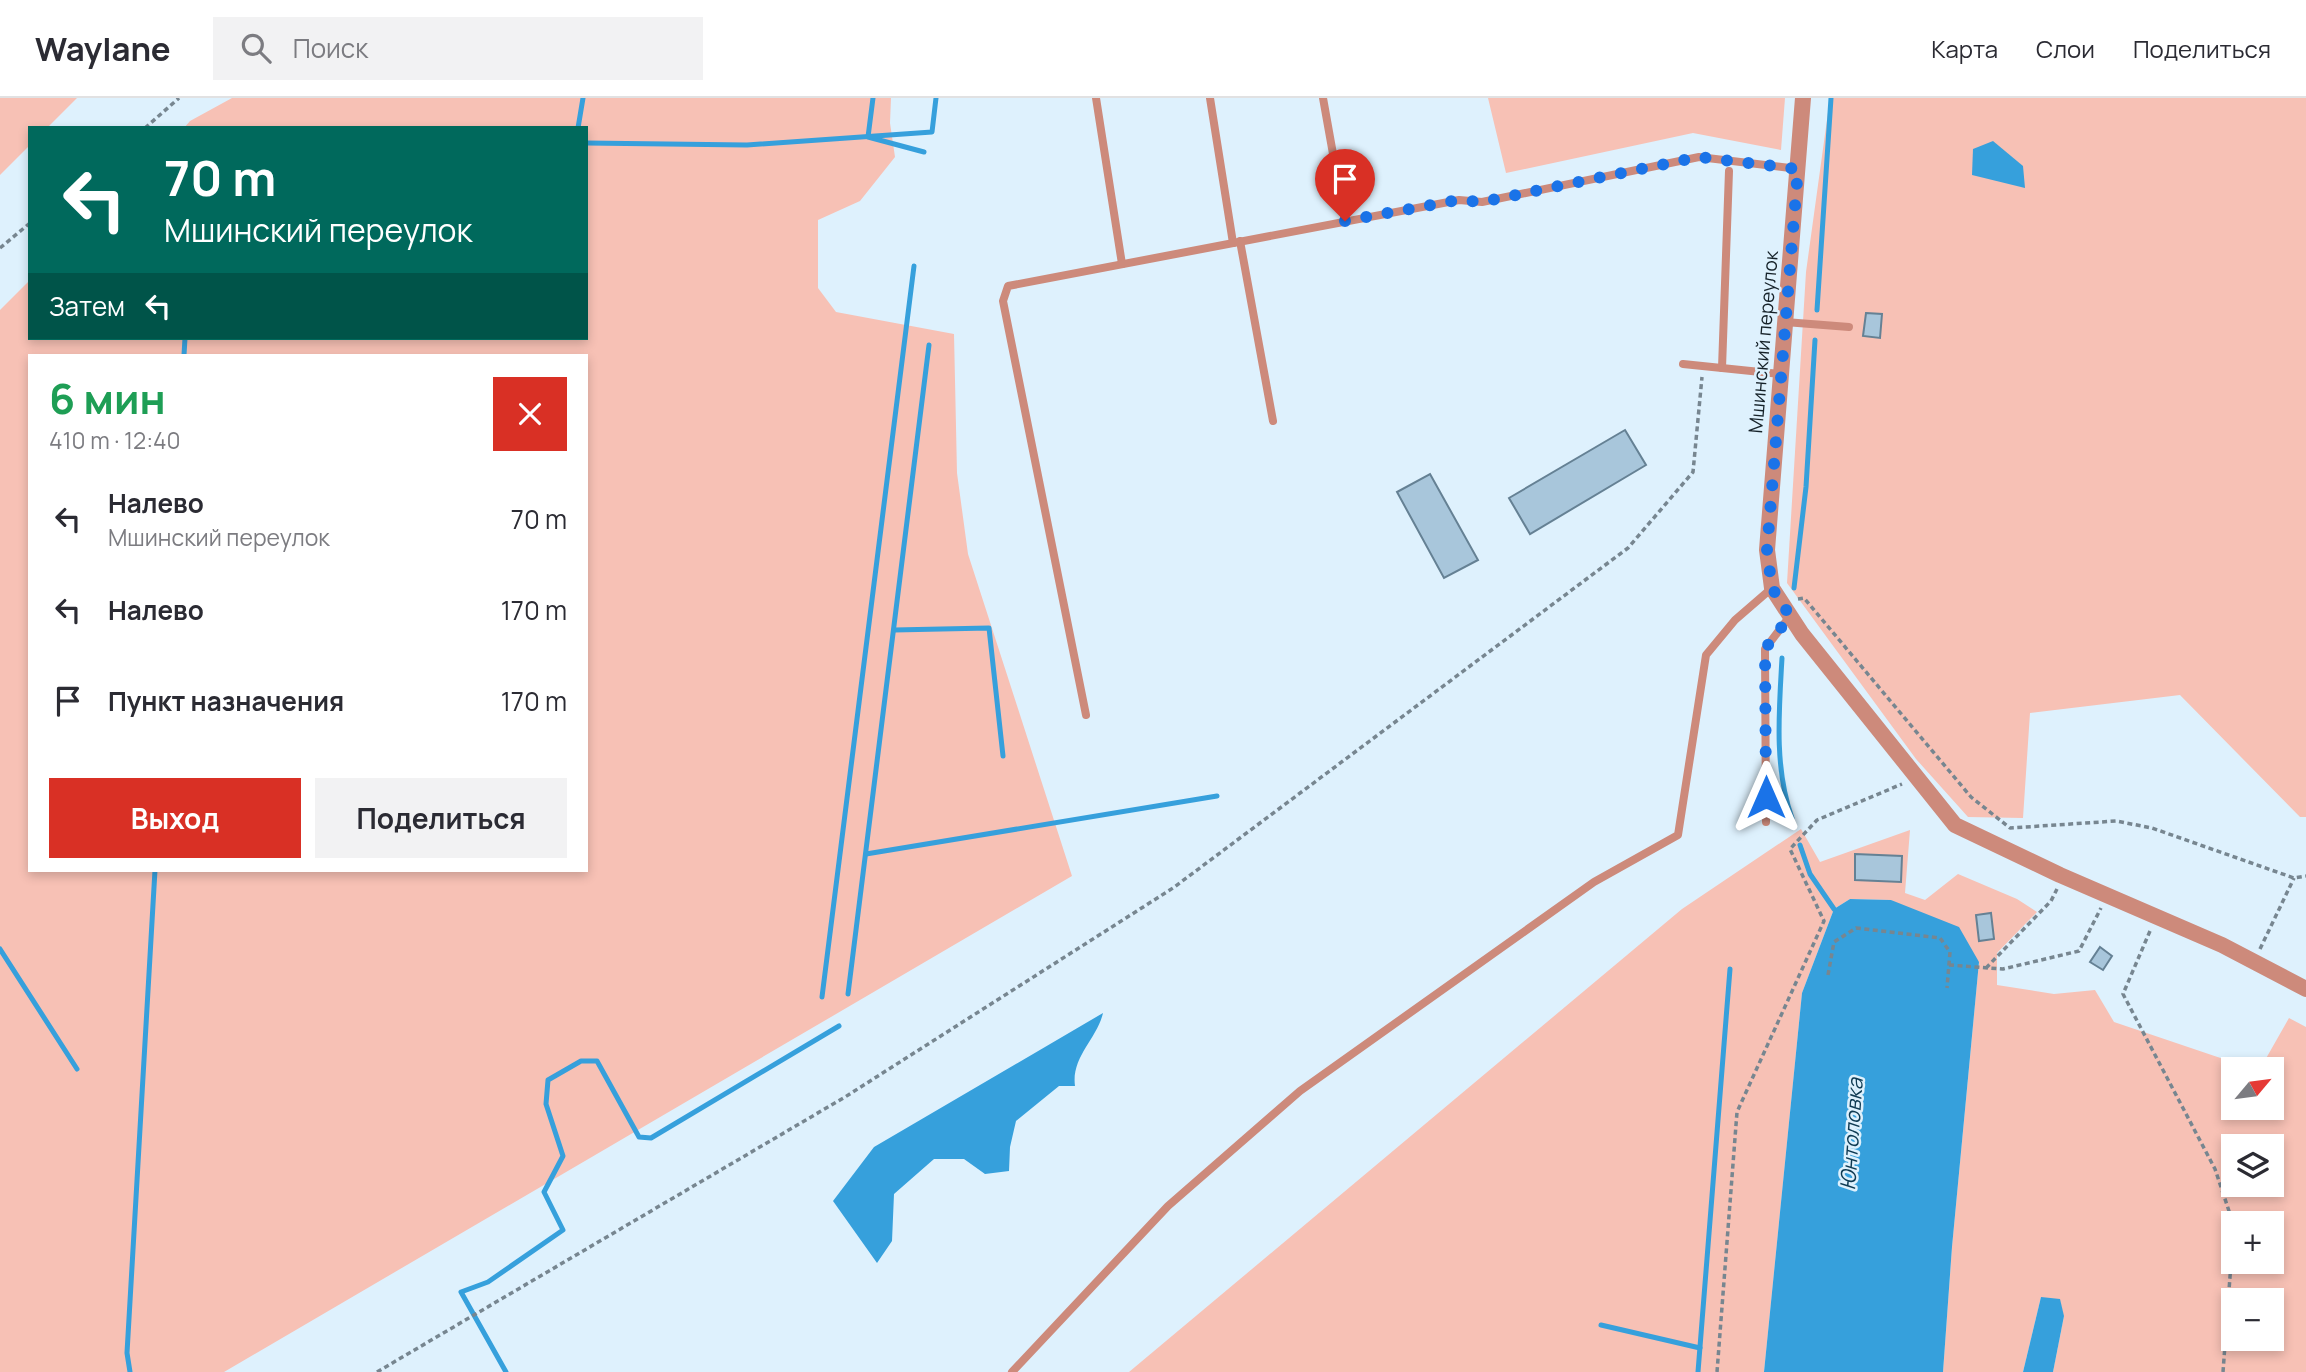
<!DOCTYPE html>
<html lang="ru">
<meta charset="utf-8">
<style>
body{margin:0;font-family:Manrope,sans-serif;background:#f2f2f3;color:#2b2b33;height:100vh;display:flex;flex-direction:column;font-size:26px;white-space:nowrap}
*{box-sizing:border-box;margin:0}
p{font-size:23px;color:#7c7c81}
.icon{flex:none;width:38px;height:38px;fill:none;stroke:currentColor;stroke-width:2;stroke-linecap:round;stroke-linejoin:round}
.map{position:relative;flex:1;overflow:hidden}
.side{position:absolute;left:28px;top:256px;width:560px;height:518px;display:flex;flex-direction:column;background:#fff;border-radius:0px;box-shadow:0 4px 10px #0003}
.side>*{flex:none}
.hud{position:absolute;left:28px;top:28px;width:560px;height:214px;border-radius:0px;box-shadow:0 4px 10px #0003;background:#00695c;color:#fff;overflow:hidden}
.needle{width:46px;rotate:61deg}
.fabs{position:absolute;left:2221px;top:959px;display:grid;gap:14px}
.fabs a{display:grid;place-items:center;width:63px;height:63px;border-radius:0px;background:#fff;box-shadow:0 4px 10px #0003;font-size:35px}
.pin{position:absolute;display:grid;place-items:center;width:60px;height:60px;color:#fff;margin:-72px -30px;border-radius:50% 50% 50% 0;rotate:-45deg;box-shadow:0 0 7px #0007}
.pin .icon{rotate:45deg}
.me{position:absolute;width:77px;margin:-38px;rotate:0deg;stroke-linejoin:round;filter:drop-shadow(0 0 5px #0008)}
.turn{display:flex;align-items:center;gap:24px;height:147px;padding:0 21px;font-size:32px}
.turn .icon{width:91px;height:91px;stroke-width:2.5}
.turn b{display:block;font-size:49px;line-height:60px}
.then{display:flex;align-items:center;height:66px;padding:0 21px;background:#0003;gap:14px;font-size:26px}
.round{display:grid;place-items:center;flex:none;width:74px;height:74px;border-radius:0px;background:#f2f2f3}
.headline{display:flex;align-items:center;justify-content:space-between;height:119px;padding:0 21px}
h1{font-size:42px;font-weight:700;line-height:52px;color:#1e9e55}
.action{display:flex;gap:14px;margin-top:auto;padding:14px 21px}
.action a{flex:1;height:80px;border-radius:0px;background:#d93025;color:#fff;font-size:28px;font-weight:700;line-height:80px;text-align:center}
.action a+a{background:#f2f2f3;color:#2b2b33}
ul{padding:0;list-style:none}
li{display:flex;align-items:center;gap:21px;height:91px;padding:0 21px}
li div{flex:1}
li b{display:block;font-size:26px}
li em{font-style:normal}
header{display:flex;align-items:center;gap:42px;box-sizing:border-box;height:98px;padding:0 35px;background:#fff;border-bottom:2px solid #e1e1e2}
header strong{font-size:33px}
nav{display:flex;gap:38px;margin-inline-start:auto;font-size:24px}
.search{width:490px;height:63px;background:#f2f2f3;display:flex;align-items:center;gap:18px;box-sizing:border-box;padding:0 24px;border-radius:0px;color:#7c7c81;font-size:26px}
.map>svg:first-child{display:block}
.green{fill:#f7c1b5;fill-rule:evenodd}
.water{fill:#36a0dc}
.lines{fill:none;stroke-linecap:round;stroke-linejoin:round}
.stream{stroke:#36a0dc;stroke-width:5}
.building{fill:#a8c6db;stroke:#658194;stroke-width:2}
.path{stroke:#778690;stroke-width:3.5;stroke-dasharray:5 3.5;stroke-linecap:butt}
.lane{stroke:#cd8a7b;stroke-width:8}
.street{stroke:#cd8a7b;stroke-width:16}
.route{stroke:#1a73e8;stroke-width:12;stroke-dasharray:0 21.6}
.labels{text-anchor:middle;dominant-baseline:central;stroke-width:5;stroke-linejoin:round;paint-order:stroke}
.street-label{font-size:19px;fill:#162229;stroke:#def1fd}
.water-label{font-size:21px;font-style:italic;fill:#0e3a52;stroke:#def1fd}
</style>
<header>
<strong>Waylane</strong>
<div class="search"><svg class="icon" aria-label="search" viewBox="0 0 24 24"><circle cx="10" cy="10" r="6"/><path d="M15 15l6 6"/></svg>Поиск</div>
<nav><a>Карта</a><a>Слои</a><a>Поделиться</a></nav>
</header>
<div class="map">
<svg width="2306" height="1274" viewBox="0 0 2306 1274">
<rect width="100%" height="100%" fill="#def1fd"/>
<g class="green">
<polygon points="0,0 77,0 47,30 30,30 30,47 0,77"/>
<path d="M 232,0 L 891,0 L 890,25 L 895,59 L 860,103 L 818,122 L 818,190 L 836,214 L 954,236 L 957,375 L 968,456 L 1072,778 L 224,1274 L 0,1274 L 0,212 L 30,182 L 30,240 L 586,240 L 586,30 L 184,30 L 190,23 ZM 30,257 L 586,257 L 586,772 L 30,772 Z"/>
<polygon points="1488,0 1785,0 1781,52 1693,35 1506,75"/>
<polygon points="1830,0 2306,0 2306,719 2300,719 2180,597 2030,615 2023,720 1968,719 1916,661 1787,485 1806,174"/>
<path d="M 1801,731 L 1820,764 L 1910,732 L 1905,795 L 1925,802 L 1958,776 L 2017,801 L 2037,814 L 1997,855 L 1997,887 L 2054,896 L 2095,892 L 2114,924 L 2253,971 L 2233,971 L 2233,1010 L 2272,1010 L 2272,971 L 2260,971 L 2289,920 L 2306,929 L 2306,1274 L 2053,1274 L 2064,1218 L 2041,1199 L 2023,1274 L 1943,1274 L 1952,1149 L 1979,864 L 1891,802 L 1850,801 L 1834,811 L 1802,895 L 1764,1274 L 1129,1274 L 1682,811 ZM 2233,1048 L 2272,1048 L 2272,1087 L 2233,1087 ZM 2233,1125 L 2272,1125 L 2272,1164 L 2233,1164 ZM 2233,1202 L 2272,1202 L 2272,1241 L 2233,1241 Z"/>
</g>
<g class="water">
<polygon points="1993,43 2023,68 2025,90 1972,77 1973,51"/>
<polygon points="1850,801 1891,802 1959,829 1979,864 1952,1149 1943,1274 1764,1274 1802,895 1834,811"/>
<path d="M 1103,915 C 1097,941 1071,959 1075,988 L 1059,988 L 1016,1023 L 1010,1049 L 1009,1073 L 985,1076 L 964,1061 L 934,1061 L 894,1096 L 892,1143 L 877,1165 L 833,1103 L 874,1049 Z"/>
<polygon points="2041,1199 2060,1201 2064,1218 2053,1274 2023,1274"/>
</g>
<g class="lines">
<g class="stream">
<polyline points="873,0 868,39 924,54"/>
<polyline points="578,30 583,0"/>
<polyline points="586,45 747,47 932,34 936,0"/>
<polyline points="1817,212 1831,0"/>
<polyline points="184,257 185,240"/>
<polyline points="1794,490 1806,389 1815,242"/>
<polyline points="894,532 989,530 1003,658"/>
<path d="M 1782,560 C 1779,613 1774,670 1792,720"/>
<polyline points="1800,747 1810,776 1834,811"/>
<polyline points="866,756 1217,698"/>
<polyline points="0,851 77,971"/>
<polyline points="848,896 929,247"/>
<polyline points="822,899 914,168"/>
<polyline points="1601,1227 1700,1250"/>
<polyline points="130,1274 127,1255 155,772"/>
<polyline points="506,1274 461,1194 488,1184 563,1132 544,1094 563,1058 546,1006 548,982 581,963 597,963 639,1039 651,1040 839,928"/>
<polyline points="1698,1274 1730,871"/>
</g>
</g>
<g class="building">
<polygon points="1866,215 1882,216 1880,240 1863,238"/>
<polygon points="1625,332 1646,367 1530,436 1509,400"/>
<polygon points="1430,376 1478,462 1444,480 1397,394"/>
<polygon points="1855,756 1902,758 1901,784 1855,782"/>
<polygon points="1991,815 1994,841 1979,843 1976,817"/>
<polygon points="2100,849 2112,858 2103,872 2090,864"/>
</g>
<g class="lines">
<g class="path">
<polyline points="145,30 179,0"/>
<polyline points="0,150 30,125"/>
<polyline points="1798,501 1804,500 1971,699 2010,730 2116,723 2152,730 2294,780 2306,778"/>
<polyline points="2150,833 2123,896 2215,1071 2233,1125"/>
<polyline points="2260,851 2294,780"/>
<polyline points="1949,867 2003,871 2079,853 2101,810"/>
<polyline points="1986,870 2051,803 2057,791"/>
<polyline points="1828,877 1834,844 1856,830 1940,840 1950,854 1947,890"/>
<polyline points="377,1274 845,999 1173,790 1628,450 1693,374 1702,279"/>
<polyline points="1717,1274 1737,1014 1824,823 1790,751 1817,722 1902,686"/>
<polyline points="2223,1274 2233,1138"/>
</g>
<g class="lane">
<polyline points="1096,0 1122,166"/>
<polyline points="1210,0 1233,145"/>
<polyline points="1323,0 1345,123"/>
<polyline points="1240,143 1273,323"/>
<polyline points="1785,224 1849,229"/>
<polyline points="1683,266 1781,276"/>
<polyline points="1722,270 1729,73"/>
<polyline points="1086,617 1003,203 1008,188 1459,102 1482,104 1699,59 1798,71"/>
<polyline points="1766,724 1765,551 1790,518"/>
<polyline points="1012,1274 1168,1108 1300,993 1594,784 1678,737 1706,557 1735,522 1772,490"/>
</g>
<polyline class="street" points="1803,0 1767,452 1772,490 1802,536 1955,727 2060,777 2222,847 2306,891"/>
</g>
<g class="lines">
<polyline class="route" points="1345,123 1458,102 1482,104 1699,59 1798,71 1767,452 1772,490 1790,518 1765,551 1766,699"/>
</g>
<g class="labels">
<g class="street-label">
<text transform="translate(1763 244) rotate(-85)">Мшинский переулок</text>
</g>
<g class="water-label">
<text transform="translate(1851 1036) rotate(-86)">Юнтоловка</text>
</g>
</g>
</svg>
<div class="fabs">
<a><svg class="needle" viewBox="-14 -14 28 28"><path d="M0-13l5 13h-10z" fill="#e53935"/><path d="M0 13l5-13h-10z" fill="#7c7c81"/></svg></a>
<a><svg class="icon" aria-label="layers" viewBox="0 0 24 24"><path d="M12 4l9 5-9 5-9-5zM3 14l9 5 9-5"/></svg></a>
<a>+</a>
<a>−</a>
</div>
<div class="pin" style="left:1345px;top:123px;background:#d93025"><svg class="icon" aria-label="arrive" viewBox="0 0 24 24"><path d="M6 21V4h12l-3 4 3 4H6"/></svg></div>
<svg class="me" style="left:1766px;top:699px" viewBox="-20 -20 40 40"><path d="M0-17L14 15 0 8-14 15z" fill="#1a73e8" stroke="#fff" stroke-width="4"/></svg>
<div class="hud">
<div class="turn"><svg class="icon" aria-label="left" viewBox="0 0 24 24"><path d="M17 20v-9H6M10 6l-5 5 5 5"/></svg><div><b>70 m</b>Мшинский переулок</div></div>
<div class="then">Затем<svg class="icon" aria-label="left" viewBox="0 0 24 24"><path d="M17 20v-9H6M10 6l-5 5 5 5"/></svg></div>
</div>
<section class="side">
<div class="headline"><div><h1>6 мин</h1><p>410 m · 12:40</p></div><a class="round" style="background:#d93025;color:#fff"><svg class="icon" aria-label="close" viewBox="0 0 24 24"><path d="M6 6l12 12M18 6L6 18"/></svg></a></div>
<ul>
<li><svg class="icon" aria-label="left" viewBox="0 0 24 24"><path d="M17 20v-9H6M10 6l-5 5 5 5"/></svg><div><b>Налево</b><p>Мшинский переулок</p></div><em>70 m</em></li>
<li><svg class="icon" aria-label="left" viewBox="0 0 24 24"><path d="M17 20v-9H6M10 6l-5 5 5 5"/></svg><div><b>Налево</b></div><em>170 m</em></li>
<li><svg class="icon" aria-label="arrive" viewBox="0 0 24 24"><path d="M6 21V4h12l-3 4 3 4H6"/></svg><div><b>Пункт назначения</b></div><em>170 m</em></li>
</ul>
<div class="action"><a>Выход</a><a>Поделиться</a></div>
</section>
</div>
